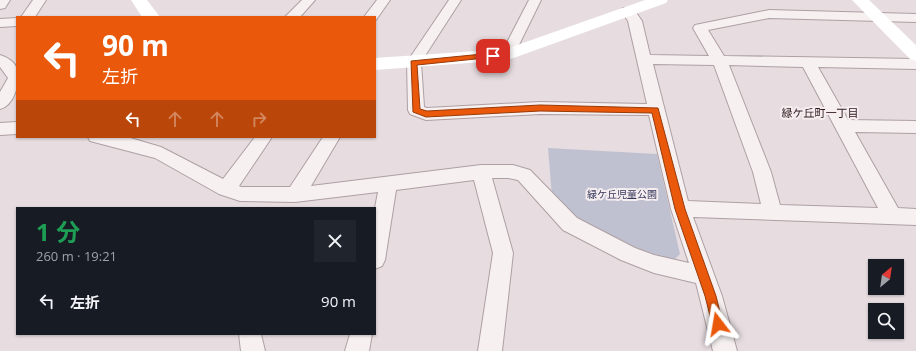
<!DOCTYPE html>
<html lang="ja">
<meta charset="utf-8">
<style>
body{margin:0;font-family:"Open Sans","Noto Sans JP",sans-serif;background:#20242c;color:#f1f3f6;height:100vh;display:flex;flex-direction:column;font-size:15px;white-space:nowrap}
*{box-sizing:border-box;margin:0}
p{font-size:13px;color:#9ea1a6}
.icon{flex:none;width:22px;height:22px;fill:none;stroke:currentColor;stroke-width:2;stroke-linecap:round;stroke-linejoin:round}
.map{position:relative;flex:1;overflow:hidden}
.details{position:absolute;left:16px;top:207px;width:360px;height:128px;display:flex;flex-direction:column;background:#171b24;border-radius:0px;box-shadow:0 1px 3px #0004}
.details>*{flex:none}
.guide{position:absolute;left:16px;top:16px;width:360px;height:122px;border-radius:0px;box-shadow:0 1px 3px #0004;background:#ea580c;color:#fff;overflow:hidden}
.needle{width:26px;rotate:29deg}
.buttons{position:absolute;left:868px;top:259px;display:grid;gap:8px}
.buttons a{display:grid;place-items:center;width:36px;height:36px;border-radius:0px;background:#171b24;box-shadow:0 1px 3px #0004;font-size:20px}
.pin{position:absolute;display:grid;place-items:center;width:34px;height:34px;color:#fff;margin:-17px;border-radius:8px;box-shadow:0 2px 6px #0006}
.me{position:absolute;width:44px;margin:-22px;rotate:346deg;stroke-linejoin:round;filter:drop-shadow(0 0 3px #0008)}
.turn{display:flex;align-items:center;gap:14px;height:84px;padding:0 20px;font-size:18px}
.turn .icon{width:52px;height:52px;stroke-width:2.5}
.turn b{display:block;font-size:28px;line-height:34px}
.lanes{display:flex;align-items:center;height:38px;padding:0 20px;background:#0003;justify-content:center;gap:20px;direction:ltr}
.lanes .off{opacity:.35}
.round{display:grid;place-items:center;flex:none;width:42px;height:42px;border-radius:0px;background:#20242c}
.summary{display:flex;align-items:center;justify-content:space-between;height:68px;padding:0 20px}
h1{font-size:24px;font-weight:700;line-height:30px;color:#1e9e55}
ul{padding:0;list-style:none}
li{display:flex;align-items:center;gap:12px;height:52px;padding:0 20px}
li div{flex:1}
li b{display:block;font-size:15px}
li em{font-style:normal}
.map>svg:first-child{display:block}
.green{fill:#bfc1d1}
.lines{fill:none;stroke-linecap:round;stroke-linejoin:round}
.street-casing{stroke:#ae9fa3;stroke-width:2}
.street{fill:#f6f0f1;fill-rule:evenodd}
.secondary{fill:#fff;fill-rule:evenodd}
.route{fill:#ea580c;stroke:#983908}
.labels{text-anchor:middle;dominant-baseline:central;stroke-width:4;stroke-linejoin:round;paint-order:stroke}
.park-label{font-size:10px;fill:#34375a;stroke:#f5edef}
.neighbourhood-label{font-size:11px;fill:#2f191e;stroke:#f5edef}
</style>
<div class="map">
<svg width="916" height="351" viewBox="0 0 916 351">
<rect width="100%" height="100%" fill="#e7dde0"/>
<polygon class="green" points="548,148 657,154 680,254 672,262 627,245 599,230 575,216 552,197"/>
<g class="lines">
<g class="street-casing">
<g id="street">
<polygon points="0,0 10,0 5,8 0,9"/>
<polygon points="33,0 46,0 35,17 21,17"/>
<polygon points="302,0 315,0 300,17 285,17"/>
<polygon points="377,0 390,0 376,20 375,17 364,17"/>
<path d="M 449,0 L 461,0 L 421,62 L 424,107 L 427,108 L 540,102 L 647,104 L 628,21 L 621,11 L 623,8 L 633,8 L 642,21 L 650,55 L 709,56 L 693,28 L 695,25 L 769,10 L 916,14 L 916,22 L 769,18 L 708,30 L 724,56 L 916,59 L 916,69 L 818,67 L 848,120 L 916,121 L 916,133 L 855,132 L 898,208 L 916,209 L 916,225 L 693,217 L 722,296 L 737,351 L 713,351 L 696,283 L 654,273 L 621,260 L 563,230 L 518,180 L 508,178 L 492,178 L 513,253 L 502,351 L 478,351 L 493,253 L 474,180 L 396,190 L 385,260 L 382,266 L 375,269 L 375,208 L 378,192 L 295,202 L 240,201 L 219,194 L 155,158 L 90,141 L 88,137 L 127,137 L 161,147 L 223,179 L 255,137 L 272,137 L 239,186 L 241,187 L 290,187 L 323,137 L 340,137 L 311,186 L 481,165 L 513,165 L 530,170 L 577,218 L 635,248 L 654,255 L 689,263 L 671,209 L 649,115 L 540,114 L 426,120 L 410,114 L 408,110 L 407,62 ZM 653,64 L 714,65 L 753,172 L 761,204 L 688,201 ZM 729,65 L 803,67 L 878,208 L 780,205 L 771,172 Z"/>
<polygon points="529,0 541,0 513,57 508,59 503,57 501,54"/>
<polygon points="17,18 17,26 0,27 0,19"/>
<path d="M 0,55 C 7,57 15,62 17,69 C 21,82 14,106 0,109 L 0,92 L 8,78 L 0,67 Z"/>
<polygon points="17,122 17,134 0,135 0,123"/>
<polygon points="239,334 261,334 265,351 241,351"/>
<polygon points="350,334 372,334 369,351 345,351"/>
</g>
</g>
<use href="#street" class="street"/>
<g class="secondary">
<polygon points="131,0 147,0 160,17 142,17"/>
<polygon points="645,0 668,0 666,3 508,60 375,70 375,58 506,49"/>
<polygon points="852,0 869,0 916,45 916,61 910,59"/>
</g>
</g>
<polygon class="route" points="493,53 496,56 495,57 417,65 420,109 427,111 540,105 658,108 685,209 716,296 723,324 722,328 718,329 714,328 712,324 705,296 675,209 652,113 540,111 426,117 413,112 411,61"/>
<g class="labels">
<g class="park-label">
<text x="622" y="194">緑ケ丘児童公園</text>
</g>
<g class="neighbourhood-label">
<text x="820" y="112">緑ケ丘町一丁目</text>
</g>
</g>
</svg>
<div class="buttons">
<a><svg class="needle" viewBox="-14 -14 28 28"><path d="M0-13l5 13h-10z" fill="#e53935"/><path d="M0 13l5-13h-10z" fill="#9ea1a6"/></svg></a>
<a><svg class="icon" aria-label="search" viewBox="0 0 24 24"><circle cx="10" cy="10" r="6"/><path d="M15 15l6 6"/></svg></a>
</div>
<div class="pin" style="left:493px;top:56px;background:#d93025"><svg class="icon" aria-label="arrive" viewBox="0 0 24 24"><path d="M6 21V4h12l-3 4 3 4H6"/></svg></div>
<svg class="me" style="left:718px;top:324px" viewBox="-20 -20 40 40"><path d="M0-17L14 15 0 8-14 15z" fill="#ea580c" stroke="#fff" stroke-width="4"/></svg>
<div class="guide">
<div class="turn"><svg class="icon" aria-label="left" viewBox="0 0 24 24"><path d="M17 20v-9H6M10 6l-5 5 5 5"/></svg><div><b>90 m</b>左折</div></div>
<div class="lanes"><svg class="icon" aria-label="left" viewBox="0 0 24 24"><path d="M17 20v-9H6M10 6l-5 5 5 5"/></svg><svg class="icon off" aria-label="ahead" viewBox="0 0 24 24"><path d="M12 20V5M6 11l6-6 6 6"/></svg><svg class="icon off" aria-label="ahead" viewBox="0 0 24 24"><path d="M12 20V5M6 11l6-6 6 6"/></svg><svg class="icon off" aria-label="right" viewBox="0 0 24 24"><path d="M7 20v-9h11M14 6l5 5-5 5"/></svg></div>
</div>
<section class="details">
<div class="summary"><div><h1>1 分</h1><p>260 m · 19:21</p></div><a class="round"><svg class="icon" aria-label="close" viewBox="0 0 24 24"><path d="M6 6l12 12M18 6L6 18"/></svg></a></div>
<ul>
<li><svg class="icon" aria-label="left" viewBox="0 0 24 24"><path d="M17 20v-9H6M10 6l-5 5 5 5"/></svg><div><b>左折</b></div><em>90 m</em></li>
</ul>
</section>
</div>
